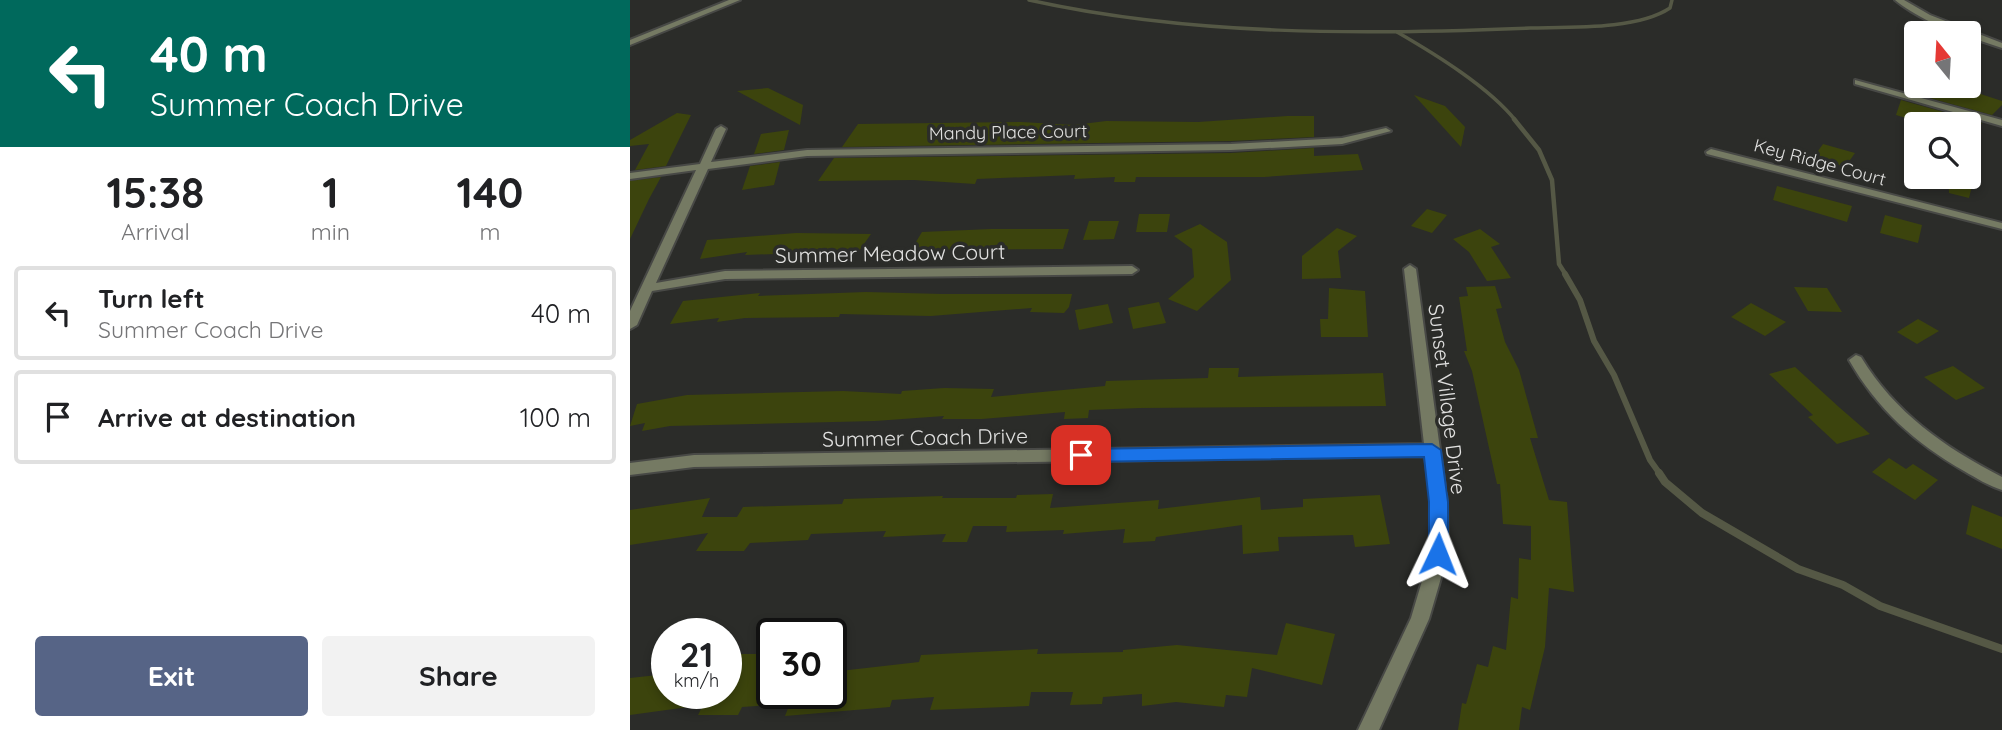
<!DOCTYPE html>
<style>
body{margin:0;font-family:Quicksand,sans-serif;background:#f2f2f2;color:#202124;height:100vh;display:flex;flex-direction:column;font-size:26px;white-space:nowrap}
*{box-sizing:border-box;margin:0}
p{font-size:23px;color:#757577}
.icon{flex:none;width:38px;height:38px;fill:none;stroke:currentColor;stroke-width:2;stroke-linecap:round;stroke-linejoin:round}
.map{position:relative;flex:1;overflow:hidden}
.drawer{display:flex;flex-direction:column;background:#fff;width:630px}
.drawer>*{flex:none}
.top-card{background:#00695c;color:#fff;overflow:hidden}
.needle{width:46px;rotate:342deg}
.buttons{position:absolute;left:1274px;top:21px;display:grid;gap:14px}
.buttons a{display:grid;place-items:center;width:77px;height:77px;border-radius:7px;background:#fff;box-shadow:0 4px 10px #0003;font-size:35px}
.speed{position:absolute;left:21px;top:618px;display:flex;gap:14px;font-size:35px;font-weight:700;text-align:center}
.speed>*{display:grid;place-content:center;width:91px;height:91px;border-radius:50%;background:#fff;box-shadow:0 4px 10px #0003;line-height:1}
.speed small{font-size:18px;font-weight:400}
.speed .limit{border:4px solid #111;border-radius:10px;background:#fff;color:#111}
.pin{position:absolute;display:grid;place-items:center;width:60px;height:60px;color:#fff;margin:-30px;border-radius:14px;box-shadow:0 4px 10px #0006}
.me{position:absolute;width:77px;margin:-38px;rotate:2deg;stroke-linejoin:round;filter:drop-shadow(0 0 5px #0008)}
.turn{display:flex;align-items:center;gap:24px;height:147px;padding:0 35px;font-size:32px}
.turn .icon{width:91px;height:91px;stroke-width:2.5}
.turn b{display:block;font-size:49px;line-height:60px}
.eta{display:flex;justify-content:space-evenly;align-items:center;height:119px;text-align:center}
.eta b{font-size:42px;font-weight:700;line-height:49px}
.button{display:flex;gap:14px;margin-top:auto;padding:14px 35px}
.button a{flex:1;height:80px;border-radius:7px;background:#566486;color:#fff;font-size:28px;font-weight:700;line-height:80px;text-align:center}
.button a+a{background:#f2f2f2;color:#202124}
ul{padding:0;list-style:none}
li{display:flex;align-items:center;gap:21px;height:94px;margin:0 14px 10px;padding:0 21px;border:4px solid #e0e0e0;border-radius:7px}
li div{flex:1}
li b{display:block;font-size:26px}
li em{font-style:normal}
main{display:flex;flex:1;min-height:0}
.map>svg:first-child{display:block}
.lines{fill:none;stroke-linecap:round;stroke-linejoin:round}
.stream-far3{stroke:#555845;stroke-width:3.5}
.stream-far2{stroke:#555845;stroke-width:4.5}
.stream-far1{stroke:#555845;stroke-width:6}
.stream{stroke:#555845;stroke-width:8}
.building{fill:#3c440d}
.street-casing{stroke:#484946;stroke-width:4}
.street{fill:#757a63;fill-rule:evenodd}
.route{fill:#1a73e8;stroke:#114b97;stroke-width:2}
.labels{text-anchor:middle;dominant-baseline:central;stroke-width:7;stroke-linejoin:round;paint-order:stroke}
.far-street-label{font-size:18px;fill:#e1e1e0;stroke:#2b2c29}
.street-label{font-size:21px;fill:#e1e1e0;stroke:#2b2c29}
</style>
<main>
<section class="drawer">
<div class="top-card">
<div class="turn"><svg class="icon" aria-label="left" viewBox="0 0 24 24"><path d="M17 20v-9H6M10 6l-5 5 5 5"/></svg><div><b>40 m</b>Summer Coach Drive</div></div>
</div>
<div class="eta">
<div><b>15:38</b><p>Arrival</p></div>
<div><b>1</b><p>min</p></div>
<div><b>140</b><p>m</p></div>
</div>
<ul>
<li><svg class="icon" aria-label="left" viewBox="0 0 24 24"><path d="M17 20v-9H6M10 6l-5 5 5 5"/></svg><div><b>Turn left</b><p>Summer Coach Drive</p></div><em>40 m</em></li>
<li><svg class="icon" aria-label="arrive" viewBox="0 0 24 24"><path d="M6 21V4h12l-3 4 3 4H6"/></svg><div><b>Arrive at destination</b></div><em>100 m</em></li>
</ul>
<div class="button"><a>Exit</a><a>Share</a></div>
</section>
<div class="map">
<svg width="1372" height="730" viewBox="0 0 1372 730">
<rect width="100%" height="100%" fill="#2b2c29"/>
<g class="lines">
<g class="stream-far3">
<path d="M 399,0 C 561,36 734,35 900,28 C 940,27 1007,30 1040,8 L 1042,0"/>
<path d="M 767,32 C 805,54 859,87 886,121"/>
</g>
<polyline class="stream-far2" points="884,119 909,150 922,180 929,264 936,275"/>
<polyline class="stream-far1" points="935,274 950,300 964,341 984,375 1020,460 1030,474"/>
<polyline class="stream" points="1029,473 1035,482 1072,513 1168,569 1213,585 1250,606 1372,649"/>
</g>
<g class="building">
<polygon points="1276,86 1326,86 1372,101 1372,105 1362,115 1274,91"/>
<polygon points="138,88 173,105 170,125 107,91"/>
<polygon points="784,95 815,106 835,127 831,147"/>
<polygon points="1271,100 1352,123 1339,136 1339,124 1314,124 1312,121 1311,124 1296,124 1266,115"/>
<polygon points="47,113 61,115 36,166 5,170 19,144 0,146 0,140"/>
<polygon points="657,116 684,116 684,137 601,141 212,147 228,124 391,122 444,125 476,121 568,122"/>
<polygon points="159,130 154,150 124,154 131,134"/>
<polygon points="1193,144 1225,153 1215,167 1183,158"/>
<polygon points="684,148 684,156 728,154 733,170 634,177 506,177 505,182 484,182 485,177 444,179 445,175 347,179 345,184 284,180 188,181 204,158 601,153"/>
<polygon points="150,162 144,185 112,190 120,166"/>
<polygon points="31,177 19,199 0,239 0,181"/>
<polygon points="1318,177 1343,182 1339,198 1319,193"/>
<polygon points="1147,186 1222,206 1217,222 1143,200"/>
<polygon points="797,209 817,215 802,233 781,226"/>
<polygon points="509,214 540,214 537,232 506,232"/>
<polygon points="1255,215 1292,225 1288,243 1250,233"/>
<polygon points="459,221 489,221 484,239 453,240"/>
<polygon points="570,224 597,242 601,280 567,311 538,299 564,277 562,249 544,236"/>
<polygon points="707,228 727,236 708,251 711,278 672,279 672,256"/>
<polygon points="361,229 439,229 433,249 281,250 292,232"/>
<polygon points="850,229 870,244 861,247 881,278 857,281 839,252 823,239"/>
<polygon points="166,233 241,234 229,251 115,255 117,252 70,259 77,240"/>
<polygon points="865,286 872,308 866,309 875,342 889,370 908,438 900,438 919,500 937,502 944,592 919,588 915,647 900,710 892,707 889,730 828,730 832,703 836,704 847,664 858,667 863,646 876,650 881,597 888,599 889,558 901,560 901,526 873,524 870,484 867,484 842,371 834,351 837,351 829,297 838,296 836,287"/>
<polygon points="1164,287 1197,288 1212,312 1178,311"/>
<polygon points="699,288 735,291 738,337 691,337 690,319 698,319"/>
<polygon points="236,292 312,294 442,294 439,307 434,313 400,312 402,308 301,316 210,314 209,317 115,318 87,322 89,318 40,324 53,301 130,293 128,296"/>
<polygon points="529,302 536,323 503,329 498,308"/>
<polygon points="1121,303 1156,322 1135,336 1101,317"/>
<polygon points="478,304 483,323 449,330 445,310"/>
<polygon points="1288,319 1309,331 1287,344 1267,332"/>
<polygon points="1323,366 1355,388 1326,400 1294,377"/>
<polygon points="1165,367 1210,408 1240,434 1207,444 1178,417 1183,415 1139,374"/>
<polygon points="579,368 609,368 608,377 753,373 756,406 510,408 459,410 458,418 434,419 435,412 352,419 312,419 314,416 245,421 40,426 12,431 15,423 0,426 7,404 57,395 213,391 271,394 272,391 314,388 364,389 361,397 475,386 476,381 578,378"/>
<polygon points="1259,458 1276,469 1283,464 1308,480 1285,500 1242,472"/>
<polygon points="423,494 420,508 529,500 528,509 630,497 631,510 673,507 673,499 750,495 760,544 725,547 723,535 648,537 649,551 613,554 612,525 526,537 525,541 493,543 495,529 433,534 434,530 376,532 377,526 343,526 337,542 312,542 316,534 253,537 256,531 181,534 178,540 120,543 114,551 66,551 78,533 0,545 0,510 80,498 72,517 107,517 113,507 212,504 214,499 313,496 312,498 386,498 387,495"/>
<polygon points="1342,505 1372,517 1372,549 1336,534"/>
<polygon points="656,623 705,634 692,685 622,668 617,697 596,695 594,707 546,702 512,706 512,694 473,697 472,704 440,705 443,692 401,692 399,706 300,710 304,697 262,700 260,707 155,716 164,693 201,693 201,672 289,662 291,655 408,649 407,654 493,652 493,650 547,645 647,655"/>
<polygon points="101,654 142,654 142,705 112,707 108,715 68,715 73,705 0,715 0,678 37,674 37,693 96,693 96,663"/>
</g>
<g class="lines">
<g class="street-casing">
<g id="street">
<polygon points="99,0 110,0 0,45 0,40"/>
<path d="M 1265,0 L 1274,0 L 1300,15 L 1372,43 L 1372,48 L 1339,37 L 1339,33 C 1317,33 1282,14 1265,0 Z"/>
<polygon points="1225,80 1372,120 1372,126 1225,84"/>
<polygon points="91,126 96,129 81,162 177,150 601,144 712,138 756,128 761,131 712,144 601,150 177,156 78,169 26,283 95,271 502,266 508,270 502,274 95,279 22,291 7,325 0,329 0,311 66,170 0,179 0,173 70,164 86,129"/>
<polygon points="1081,149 1372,223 1372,229 1077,154 1076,152"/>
<polygon points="780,265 786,269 817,502 818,554 799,619 749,730 728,730 781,618 800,554 801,502 795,456 64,467 0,475 0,463 64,455 794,444 774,269"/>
<path d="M 1226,355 L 1231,357 C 1265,413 1314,447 1372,477 L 1372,490 C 1359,486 1346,478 1334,471 C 1285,443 1247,409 1219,360 Z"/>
</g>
</g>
<use href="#street" class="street"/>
</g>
<polygon class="route" points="802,444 811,450 818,502 818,554 815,560 808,562 802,560 799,554 799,502 794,457 451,462 442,455 451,449"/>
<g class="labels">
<g class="far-street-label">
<text transform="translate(378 132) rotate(-1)">Mandy Place Court</text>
<text transform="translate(1190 162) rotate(15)">Key Ridge Court</text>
</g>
<g class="street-label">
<text transform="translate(260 253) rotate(-1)">Summer Meadow Court</text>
<text transform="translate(818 399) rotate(83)">Sunset Village Drive</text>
<text transform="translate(295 437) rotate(-1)">Summer Coach Drive</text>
</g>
</g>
</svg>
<div class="buttons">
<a><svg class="needle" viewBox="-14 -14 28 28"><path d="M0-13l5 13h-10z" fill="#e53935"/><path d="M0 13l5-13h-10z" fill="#757577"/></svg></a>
<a><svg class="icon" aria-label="search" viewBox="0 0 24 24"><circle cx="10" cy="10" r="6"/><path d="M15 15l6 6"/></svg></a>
</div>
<div class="speed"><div>21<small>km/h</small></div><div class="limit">30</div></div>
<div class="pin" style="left:451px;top:455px;background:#d93025"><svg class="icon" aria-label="arrive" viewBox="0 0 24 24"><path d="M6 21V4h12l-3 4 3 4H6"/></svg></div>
<svg class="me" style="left:808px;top:554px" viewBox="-20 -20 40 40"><path d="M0-17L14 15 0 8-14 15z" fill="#1a73e8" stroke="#fff" stroke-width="4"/></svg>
</div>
</main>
